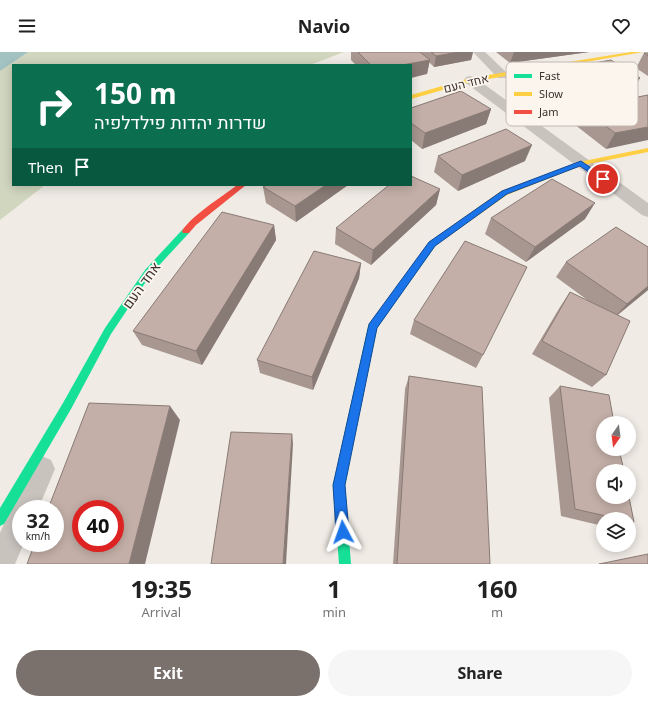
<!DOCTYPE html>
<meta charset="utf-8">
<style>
body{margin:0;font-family:"Noto Sans",Heebo,sans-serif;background:#f6f6f6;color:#222;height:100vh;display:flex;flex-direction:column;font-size:15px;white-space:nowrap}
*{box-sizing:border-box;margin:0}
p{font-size:13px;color:#767676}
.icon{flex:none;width:22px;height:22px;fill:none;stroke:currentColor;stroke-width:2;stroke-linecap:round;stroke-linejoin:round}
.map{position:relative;height:512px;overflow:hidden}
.side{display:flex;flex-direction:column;background:#fff;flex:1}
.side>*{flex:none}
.hud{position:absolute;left:12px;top:12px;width:400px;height:122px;border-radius:0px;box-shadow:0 2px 10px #0003;background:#0b6e4f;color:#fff;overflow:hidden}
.needle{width:26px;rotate:194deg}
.tools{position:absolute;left:596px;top:364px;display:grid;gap:8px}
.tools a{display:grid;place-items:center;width:40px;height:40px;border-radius:50%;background:#fff;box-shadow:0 2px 10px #0003;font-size:20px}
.speed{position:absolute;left:12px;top:448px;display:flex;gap:8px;font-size:20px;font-weight:700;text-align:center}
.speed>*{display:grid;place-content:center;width:52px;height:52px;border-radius:50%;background:#fff;box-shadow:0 2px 10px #0003;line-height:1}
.speed small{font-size:10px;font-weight:400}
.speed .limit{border:6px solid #d22;background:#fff;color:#111}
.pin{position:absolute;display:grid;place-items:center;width:34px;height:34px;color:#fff;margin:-17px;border:2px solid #fff;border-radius:50%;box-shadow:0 1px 4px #0007}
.me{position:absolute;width:44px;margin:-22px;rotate:356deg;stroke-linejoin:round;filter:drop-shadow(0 0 3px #0008)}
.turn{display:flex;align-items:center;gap:14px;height:84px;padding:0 16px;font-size:18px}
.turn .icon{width:52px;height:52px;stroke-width:2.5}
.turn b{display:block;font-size:28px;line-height:34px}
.then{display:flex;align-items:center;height:38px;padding:0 16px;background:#0003;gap:8px;font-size:15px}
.eta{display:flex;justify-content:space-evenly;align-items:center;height:68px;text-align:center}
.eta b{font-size:24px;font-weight:700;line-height:28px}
.button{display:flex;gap:8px;margin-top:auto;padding:8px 16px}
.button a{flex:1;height:46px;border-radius:24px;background:#7a716c;color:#fff;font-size:16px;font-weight:700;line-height:46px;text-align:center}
.button a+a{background:#f6f6f6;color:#222}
header{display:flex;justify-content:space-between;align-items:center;height:52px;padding:0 16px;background:#fff;font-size:18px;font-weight:700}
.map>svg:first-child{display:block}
.green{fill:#d1d6bf}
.water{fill:#a1c2c1}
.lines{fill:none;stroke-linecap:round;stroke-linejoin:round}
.street{fill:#c9c3be;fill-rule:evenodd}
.fast{fill:#16e098;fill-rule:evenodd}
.slow{fill:#ffcf43;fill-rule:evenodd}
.jam{fill:#f24e42;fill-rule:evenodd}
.wall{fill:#a89690}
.shaded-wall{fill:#887a75}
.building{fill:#c3afa7;stroke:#887a75;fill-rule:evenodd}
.route{fill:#1a73e8;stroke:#114b97}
.labels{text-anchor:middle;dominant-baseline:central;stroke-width:3.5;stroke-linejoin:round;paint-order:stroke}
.far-street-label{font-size:12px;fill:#3b302b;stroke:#fbf5ee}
.street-label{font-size:14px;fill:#3b302b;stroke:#fbf5ee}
.key{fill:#fbf5ee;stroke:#c1bab4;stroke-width:1}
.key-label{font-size:11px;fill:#3b302b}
</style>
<header><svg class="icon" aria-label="menu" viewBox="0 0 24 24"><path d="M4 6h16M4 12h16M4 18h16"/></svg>Navio<svg class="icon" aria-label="heart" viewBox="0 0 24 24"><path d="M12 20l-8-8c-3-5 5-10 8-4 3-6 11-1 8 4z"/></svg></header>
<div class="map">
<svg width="648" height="512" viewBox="0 0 648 512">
<rect width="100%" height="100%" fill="#f0ebe5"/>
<polygon class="green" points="0,0 344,0 310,13 13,13 13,133 45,133 0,168"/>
<polygon class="water" points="0,0 28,0 0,19"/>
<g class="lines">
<g class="street">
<polygon points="473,0 485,0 506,20 508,23 506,26 498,26"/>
<polygon points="470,24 474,25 648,151 648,165 642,163 466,31 464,28 466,25"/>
<polygon points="42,404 51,408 55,417 38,457 21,457 21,491 24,491 15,512 0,512 0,481 33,408"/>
</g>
<g class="fast">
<polygon points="186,176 190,179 189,181 151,222 111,282 71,357 4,472 0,474 0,456 63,351 105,276 145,218 183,177"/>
<polygon points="428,195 431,196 432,198 431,200 377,276 345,433 351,512 339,512 333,433 368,275 425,196"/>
</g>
<g class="slow">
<polygon points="631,0 643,0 471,30 411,47 411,43 470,26"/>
<polygon points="648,96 648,100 583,113 507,143 435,194 431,200 428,201 424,198 429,190 501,139 579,110"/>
</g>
<path class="jam" d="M 237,133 L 246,133 L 196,173 L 189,181 L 183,181 L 182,179 C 193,162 221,146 237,133 Z"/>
</g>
<g class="wall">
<polygon points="351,0 473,0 471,8 434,15 429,10 427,22 411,13 356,13 351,8"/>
<polygon points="496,0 589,0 510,11"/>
<polygon points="644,1 648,1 648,24 636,16"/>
<polygon points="533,22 632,41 552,57 527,37"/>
<polygon points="648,43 606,97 574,72 582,56"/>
<polygon points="411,56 491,57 486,72 422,97 411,88"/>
<polygon points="438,104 525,109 458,139 434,120"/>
<polygon points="348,133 296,170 266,151 263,135"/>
<polygon points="440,137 436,153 371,213 335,192 336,176"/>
<polygon points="491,166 585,167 526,210 485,182"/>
<polygon points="274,173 276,188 202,313 142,293 133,279"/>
<polygon points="566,210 648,238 618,263 606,323 592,335 532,302 560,255 570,240 590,250 556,225"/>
<polygon points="361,211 359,226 313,338 260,321 257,308"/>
<polygon points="414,268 483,303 476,316 410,282"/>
<polygon points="409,324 490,512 393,512 405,337"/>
<polygon points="560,334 634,470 629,472 629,467 603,467 603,474 561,464 549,346"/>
</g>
<g class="shaded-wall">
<polygon points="459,0 473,0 471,8 434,15 436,4"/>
<polygon points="514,0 589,0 510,11"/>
<polygon points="430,8 427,22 411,26 411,13 402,13"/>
<polygon points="640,26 632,41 552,57 558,41"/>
<polygon points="491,57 486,72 422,97 425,81"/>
<polygon points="648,75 648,88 606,97 615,81"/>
<polygon points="532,93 525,109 458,139 462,123"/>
<polygon points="326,133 348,133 296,170 295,154"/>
<polygon points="440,137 436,153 371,213 373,198"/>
<polygon points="595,151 585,167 526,210 535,195"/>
<polygon points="274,173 276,188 202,313 196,299"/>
<polygon points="361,211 359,226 313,338 312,325"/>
<polygon points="648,234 648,238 613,266 627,252"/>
<polygon points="170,354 180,368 145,512 129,512"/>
<polygon points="292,382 293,392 286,512 283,512"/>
</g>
<g class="building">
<polygon points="358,0 420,0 430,8 402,13 371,13"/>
<polygon points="431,0 459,0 436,4"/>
<polygon points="644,1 648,1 648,4"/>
<polygon points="611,8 640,26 558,41 533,22"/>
<polygon points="461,39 491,57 425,81 411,71 411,56"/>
<polygon points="648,43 648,75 615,81 582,56"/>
<polygon points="506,77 532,93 462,123 438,104"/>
<polygon points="411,124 440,137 373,198 336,176 389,133 411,133"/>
<polygon points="552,127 595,151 535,195 491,166"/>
<polygon points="267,133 326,133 295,154 263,135"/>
<polygon points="222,160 274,173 196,299 133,279"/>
<polygon points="616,175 648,195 648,234 627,252 566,210"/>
<polygon points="465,189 527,215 483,303 414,268"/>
<polygon points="314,199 361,211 312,325 257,308"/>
<polygon points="570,240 630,269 606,323 542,289"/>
<polygon points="409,324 482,335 490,512 397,512"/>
<polygon points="560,334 609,343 614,371 603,371 603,397 619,397 624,419 603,419 603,445 629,445 634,470 629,469 629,467 619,467 575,457"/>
<path d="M 89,351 L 170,354 L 129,512 L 27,512 L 35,491 L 55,491 L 55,457 L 48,457 ZM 81,457 L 115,457 L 115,491 L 81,491 Z"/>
<polygon points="231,380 292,382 283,512 211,512"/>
<polygon points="648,502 648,512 599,512"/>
</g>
<polygon class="route" points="581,109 606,126 606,129 601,129 580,114 507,142 435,194 377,276 345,433 349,480 347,485 343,487 338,485 336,480 333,433 369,272 429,190 502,139"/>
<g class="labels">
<g class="far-street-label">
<text transform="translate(466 31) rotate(-14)">אחד העם</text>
</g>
<g class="street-label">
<text transform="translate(141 233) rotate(-54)">אחד העם</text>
</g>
</g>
<rect x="506" y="10" width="132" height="64" rx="6" class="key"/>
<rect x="514" y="22" width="18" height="4" fill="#16e098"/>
<rect x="514" y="40" width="18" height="4" fill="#ffcf43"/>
<rect x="514" y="58" width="18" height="4" fill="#f24e42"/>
<g class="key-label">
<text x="539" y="28">Fast</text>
<text x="539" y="46">Slow</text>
<text x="539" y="64">Jam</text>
</g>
</svg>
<div class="tools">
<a><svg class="needle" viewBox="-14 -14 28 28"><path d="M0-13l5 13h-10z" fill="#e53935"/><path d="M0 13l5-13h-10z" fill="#767676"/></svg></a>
<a><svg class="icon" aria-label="sound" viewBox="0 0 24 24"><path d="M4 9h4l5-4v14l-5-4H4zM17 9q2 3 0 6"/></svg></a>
<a><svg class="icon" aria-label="layers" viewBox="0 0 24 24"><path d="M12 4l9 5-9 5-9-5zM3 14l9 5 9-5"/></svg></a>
</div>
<div class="speed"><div>32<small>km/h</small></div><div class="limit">40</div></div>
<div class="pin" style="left:603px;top:127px;background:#d93025"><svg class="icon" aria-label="arrive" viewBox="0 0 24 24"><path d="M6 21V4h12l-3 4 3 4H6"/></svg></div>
<svg class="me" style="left:343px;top:480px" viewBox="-20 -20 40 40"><path d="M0-17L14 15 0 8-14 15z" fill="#1a73e8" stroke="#fff" stroke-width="4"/></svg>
<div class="hud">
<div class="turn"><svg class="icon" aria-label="right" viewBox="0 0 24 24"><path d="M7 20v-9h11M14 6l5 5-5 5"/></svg><div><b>150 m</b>שדרות יהדות פילדלפיה</div></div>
<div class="then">Then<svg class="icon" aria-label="arrive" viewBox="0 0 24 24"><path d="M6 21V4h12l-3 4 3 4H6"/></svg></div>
</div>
</div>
<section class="side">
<div class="eta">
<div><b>19:35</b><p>Arrival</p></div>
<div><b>1</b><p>min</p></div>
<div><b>160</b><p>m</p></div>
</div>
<div class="button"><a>Exit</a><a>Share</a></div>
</section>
